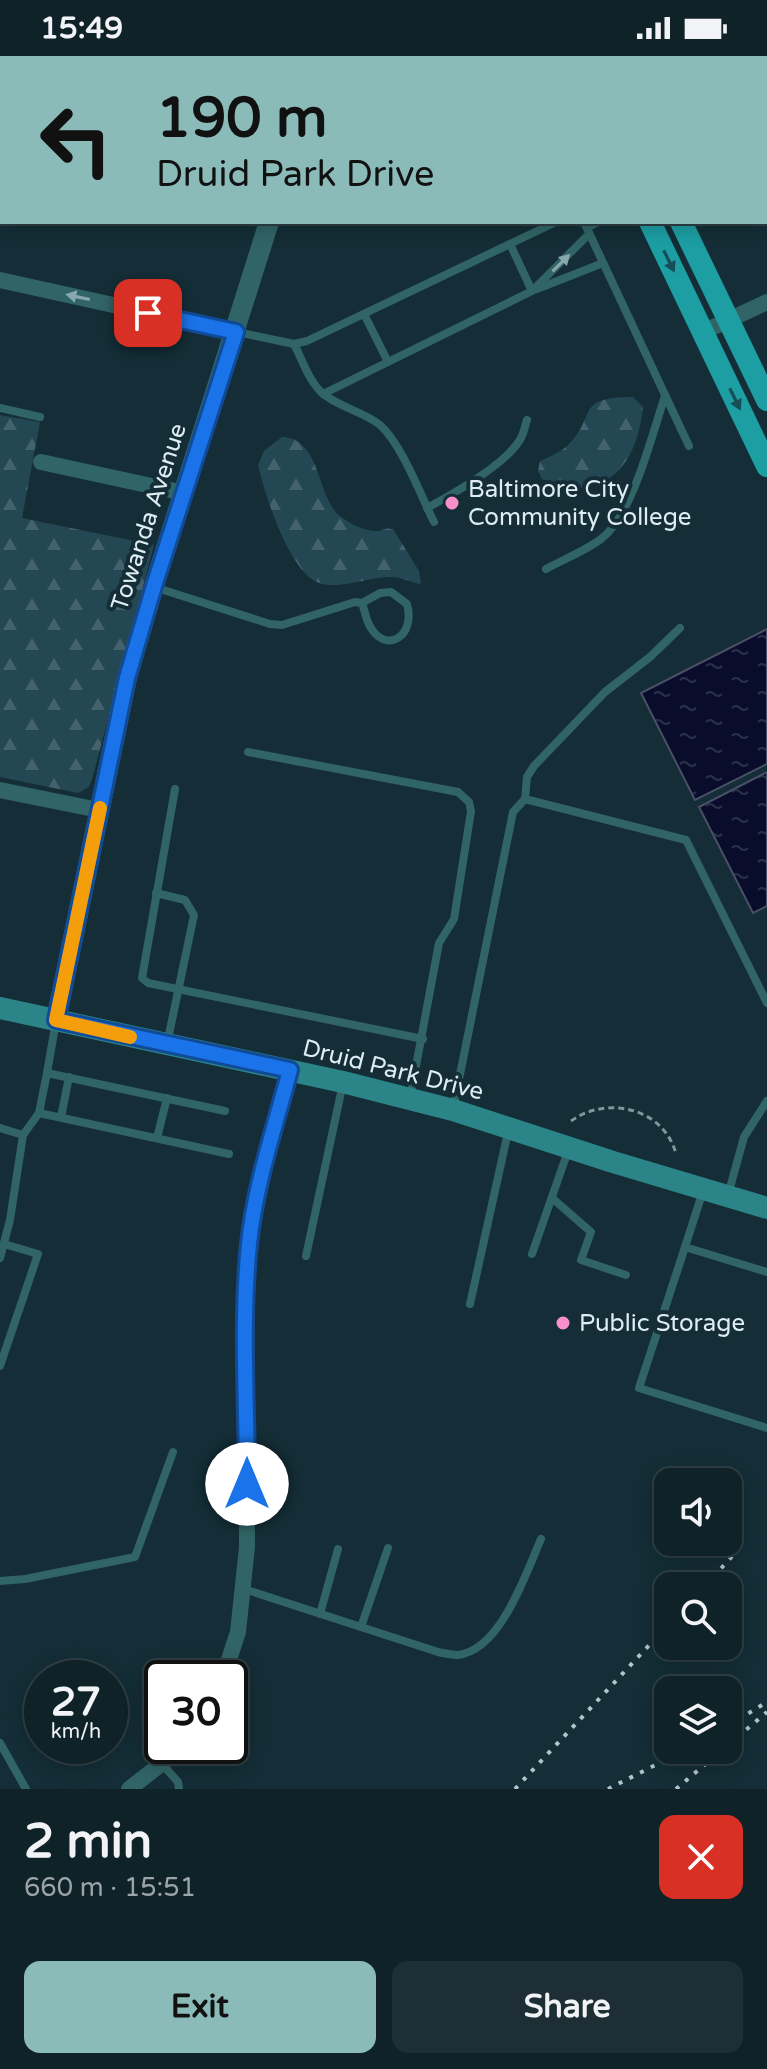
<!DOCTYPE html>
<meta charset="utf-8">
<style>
body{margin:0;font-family:"Varela Round",sans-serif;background:#1d2f34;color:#f1f3f6;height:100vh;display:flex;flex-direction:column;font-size:30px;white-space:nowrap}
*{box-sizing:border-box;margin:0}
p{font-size:26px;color:#9ba4a8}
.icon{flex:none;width:44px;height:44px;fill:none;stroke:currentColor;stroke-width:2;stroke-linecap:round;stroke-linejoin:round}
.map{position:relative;height:1733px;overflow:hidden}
.sheet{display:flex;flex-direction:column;background:#0f2228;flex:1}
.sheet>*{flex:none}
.top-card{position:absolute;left:0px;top:0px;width:768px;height:168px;box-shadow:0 4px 20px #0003,0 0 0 2px #2f3f45;background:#8bbbb9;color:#111;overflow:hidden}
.fabs{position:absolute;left:654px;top:1412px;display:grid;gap:16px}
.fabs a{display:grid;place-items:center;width:88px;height:88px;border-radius:16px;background:#0f2228;box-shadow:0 4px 20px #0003,0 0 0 2px #2f3f45;font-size:40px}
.speed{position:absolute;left:24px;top:1604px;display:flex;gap:16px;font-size:40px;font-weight:700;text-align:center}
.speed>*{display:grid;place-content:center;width:104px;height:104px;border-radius:50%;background:#0f2228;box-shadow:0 4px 20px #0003,0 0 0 2px #2f3f45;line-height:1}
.speed small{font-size:20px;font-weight:400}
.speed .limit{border:4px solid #111;border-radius:12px;background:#fff;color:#111}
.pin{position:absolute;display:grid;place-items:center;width:68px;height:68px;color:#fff;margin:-34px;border-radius:16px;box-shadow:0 4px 12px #0006}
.me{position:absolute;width:88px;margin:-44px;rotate:0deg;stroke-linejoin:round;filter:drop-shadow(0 0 6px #0008)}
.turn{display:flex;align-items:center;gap:28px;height:168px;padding:0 24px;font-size:36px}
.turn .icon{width:104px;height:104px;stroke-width:2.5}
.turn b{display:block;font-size:56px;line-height:68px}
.round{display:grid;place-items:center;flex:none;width:84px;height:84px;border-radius:16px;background:#1d2f34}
.summary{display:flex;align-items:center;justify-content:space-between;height:136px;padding:0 24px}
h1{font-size:48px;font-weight:700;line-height:60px}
.primary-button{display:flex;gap:16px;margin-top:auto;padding:16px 24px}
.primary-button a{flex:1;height:92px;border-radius:16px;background:#8bbbb9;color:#111;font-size:32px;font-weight:700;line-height:92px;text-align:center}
.primary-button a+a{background:#1d2f34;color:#f1f3f6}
.status{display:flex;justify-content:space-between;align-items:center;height:56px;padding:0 40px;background:#0f2228;direction:ltr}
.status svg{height:22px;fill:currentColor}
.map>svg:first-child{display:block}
.forest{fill:url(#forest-firs)}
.water{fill:url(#water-ripples);stroke:#495067;stroke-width:2}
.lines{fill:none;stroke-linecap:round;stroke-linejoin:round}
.path{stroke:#82959d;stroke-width:3;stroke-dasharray:6 4;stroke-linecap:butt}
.service{stroke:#316466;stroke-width:8}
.minor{stroke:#316466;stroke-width:16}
.tertiary{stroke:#316466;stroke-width:20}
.secondary{stroke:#2b8588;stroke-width:22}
.primary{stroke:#1c9ea3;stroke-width:22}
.rail{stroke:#b3c4ca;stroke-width:4;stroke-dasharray:4 8;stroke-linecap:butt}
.oneway{fill:#164f57}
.oneway2{fill:#88a8ac}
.route-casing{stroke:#114b97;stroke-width:20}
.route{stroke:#1a73e8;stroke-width:14}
.slow{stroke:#f59e0b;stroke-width:14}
.poi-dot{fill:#f890cb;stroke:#142d36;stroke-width:3}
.labels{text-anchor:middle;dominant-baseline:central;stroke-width:8;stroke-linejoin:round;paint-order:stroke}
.poi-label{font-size:24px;fill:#deedf3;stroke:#142d36;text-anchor:start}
.street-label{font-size:24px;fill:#deedf3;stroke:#142d36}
</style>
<div class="status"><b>15:49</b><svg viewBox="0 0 49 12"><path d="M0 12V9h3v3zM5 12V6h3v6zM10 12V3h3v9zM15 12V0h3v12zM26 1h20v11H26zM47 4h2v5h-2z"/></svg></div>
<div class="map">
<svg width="767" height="1733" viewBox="0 0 767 1733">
<defs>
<pattern id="forest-firs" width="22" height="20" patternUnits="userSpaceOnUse" patternTransform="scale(2)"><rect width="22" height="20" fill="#244754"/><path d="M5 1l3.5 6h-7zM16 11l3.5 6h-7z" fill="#43626d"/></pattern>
<pattern id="water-ripples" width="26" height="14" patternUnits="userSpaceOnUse" patternTransform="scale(2)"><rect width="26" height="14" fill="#090d2b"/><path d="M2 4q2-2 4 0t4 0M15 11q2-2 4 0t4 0" fill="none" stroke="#2c314a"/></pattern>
</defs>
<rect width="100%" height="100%" fill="#142d36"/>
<g class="forest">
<path d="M 633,341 L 643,351 C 640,377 632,408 608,423 C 598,429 583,431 572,435 L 542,423 L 538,415 L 540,405 C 549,401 561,396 568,389 C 598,360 573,341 633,341 Z"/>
<polygon points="0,359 40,366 22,462 154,489 93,720 89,731 78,737 0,721"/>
<path d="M 282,381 C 322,382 316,442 341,461 C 351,468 364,475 376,475 C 383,475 385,471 393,473 L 419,515 L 421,528 C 411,527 403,521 392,521 C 373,521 355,528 337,529 C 331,529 324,529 319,527 C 289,516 265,439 258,409 L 264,395 Z"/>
</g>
<g class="water">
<polygon points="767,573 767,708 695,744 641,637"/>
<polygon points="767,716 767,850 753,857 699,751"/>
</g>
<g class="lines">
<g class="path">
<polyline points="481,0 482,2"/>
<path d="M 571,1065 C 607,1039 664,1052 676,1098"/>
</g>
<g class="service">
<polyline points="731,0 732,2"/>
<polyline points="383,2 387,0"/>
<polyline points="655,2 659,0"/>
<polyline points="0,4 1,0"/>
<polyline points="766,73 767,75"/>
<polyline points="0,97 2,97"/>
<polyline points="584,166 689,390"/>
<polyline points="587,172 598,166"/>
<polyline points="537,233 603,207"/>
<polyline points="532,235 589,178"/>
<polyline points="364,258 388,306"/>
<polyline points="237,276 294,288 307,285 556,166"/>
<path d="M 294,288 C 302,303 308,323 321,336 C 337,351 363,355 380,369 C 401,387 421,440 434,466"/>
<polyline points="323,338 532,235 510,188"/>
<polyline points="0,352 40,361"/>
<path d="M 427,452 C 453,438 507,408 521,382 C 524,377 525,369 527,364"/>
<path d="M 546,513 C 564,503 585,495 601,483 C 633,459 652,378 665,340"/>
<path d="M 154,531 L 270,568 L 282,569 L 355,546 L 362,547 C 365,555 366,565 371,572 C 387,598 416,580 407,548 L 391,536 L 380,537 L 362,547"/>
<polyline points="248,696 458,736 469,746 471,755 454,863 439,887 410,1042"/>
<polyline points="175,733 142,922 148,927 423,983"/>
<polyline points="525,743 527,721 534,710 605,636 650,601 680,572"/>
<polyline points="156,837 185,844 194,859 167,988"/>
<polyline points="47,1017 56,965"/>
<polyline points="453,1053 513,756 525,743 686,784 767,947"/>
<polyline points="39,1057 229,1098"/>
<polyline points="61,1061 69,1021"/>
<polyline points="0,1072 23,1079"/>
<polyline points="157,1082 167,1042"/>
<polyline points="728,1139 744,1081 767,1045"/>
<polyline points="552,1142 591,1176 581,1204 626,1219"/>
<polyline points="685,1191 703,1135"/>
<polyline points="532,1198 569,1092"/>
<polyline points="306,1200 343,1027"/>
<polyline points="0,1202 10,1164 23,1079 39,1057 47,1017 225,1055"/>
<polyline points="767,1216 685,1191 639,1332 767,1372"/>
<polyline points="470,1248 508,1076"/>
<polyline points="0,1310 38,1198 4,1188"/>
<polyline points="0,1525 25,1523 135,1501 173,1396"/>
<path d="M 244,1533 L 438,1596 C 444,1597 452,1599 458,1599 C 501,1594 526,1517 541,1483"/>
<polyline points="320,1558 338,1493"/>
<polyline points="361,1571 388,1492"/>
<polyline points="0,1687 26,1733"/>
<polyline points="162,1708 178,1726 179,1733"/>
</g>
<g class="minor">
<polyline points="0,224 236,276"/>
<polyline points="703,276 767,246"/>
<polyline points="41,406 184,437"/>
<polyline points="0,734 99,754"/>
<path d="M 223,1622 L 238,1576 L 247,1491 L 246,1223 C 252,1151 272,1083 290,1014"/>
<polyline points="129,1733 165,1705 178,1690"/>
</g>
<g class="tertiary">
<polyline points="149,0 159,2"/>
<polyline points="316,2 316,0"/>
<polyline points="56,964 127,622 154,530 269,166"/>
</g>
<polyline class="secondary" points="0,952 343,1026 453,1054 613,1106 767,1152"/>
<g class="primary">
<polyline points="571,0 572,2"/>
<polyline points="601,0 602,2"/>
<polyline points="650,166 767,410"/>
<polyline points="681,166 767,344"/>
</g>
<g class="rail">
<polyline points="705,1530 736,1496"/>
<polyline points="728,1670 762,1649"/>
<polyline points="728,1689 767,1656"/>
<polyline points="515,1733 668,1569"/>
<polyline points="608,1733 685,1694"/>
<polyline points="676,1733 722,1694"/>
</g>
</g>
<defs><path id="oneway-solid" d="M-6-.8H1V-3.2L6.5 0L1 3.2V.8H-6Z" transform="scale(2)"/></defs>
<g class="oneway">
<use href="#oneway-solid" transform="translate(669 205) rotate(64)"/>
<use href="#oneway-solid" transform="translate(735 343) rotate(64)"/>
</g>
<g class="oneway2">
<use href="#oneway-solid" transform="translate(561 207) rotate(-45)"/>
<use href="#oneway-solid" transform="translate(78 241) rotate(-168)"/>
</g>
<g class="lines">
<g class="route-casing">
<path id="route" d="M 148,257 L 236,276 L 154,530 L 127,622 L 56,964 L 290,1014 C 275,1071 255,1129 249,1188 C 241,1267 247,1348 247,1428"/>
</g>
<use href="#route" class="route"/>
<polyline class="slow" points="100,752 56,964 130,981"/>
</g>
<g class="poi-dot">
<circle cx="452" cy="447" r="8"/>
<circle cx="563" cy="1267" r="8"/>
</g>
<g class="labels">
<g class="poi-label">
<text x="468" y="433">Baltimore City<tspan x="468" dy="28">Community College</tspan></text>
<text x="579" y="1267">Public Storage</text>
</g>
<g class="street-label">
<text transform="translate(149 461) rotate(-72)">Towanda Avenue</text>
<text transform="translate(393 1014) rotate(14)">Druid Park Drive</text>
</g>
</g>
</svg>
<div class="fabs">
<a><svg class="icon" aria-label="sound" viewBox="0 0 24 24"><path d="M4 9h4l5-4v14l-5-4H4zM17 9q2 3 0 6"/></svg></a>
<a><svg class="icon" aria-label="search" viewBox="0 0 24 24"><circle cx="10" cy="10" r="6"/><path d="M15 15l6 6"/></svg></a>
<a><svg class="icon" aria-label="layers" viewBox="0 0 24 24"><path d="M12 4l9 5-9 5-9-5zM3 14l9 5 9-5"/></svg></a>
</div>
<div class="speed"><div>27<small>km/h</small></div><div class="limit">30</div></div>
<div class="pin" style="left:148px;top:257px;background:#d93025"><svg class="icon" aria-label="arrive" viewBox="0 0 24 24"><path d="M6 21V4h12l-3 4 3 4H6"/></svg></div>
<svg class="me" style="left:247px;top:1428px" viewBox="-20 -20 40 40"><circle r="19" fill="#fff"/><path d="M0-13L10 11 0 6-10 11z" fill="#1a73e8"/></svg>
<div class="top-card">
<div class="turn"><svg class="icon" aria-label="left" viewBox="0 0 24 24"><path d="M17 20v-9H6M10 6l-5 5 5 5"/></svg><div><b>190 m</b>Druid Park Drive</div></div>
</div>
</div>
<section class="sheet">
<div class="summary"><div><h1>2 min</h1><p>660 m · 15:51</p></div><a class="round" style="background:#d93025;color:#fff"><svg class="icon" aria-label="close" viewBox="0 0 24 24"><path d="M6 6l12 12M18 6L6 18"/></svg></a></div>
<div class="primary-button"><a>Exit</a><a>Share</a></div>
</section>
